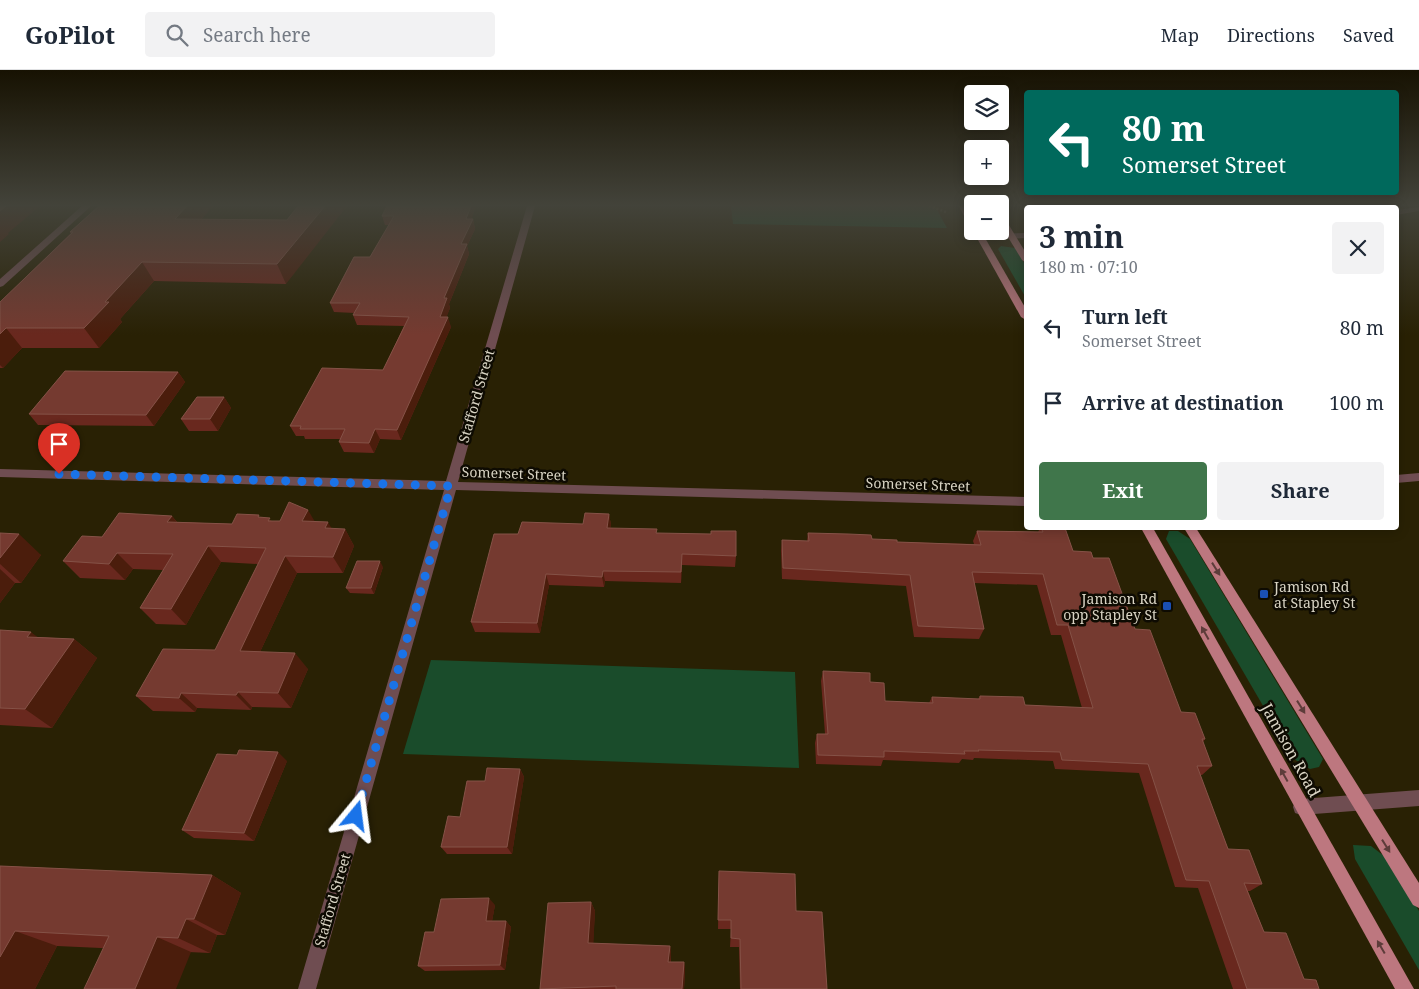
<!DOCTYPE html>
<meta charset="utf-8">
<style>
body{margin:0;font-family:"Noto Serif",serif;background:#f2f2f3;color:#1f2937;height:100vh;display:flex;flex-direction:column;font-size:19px;white-space:nowrap}
*{box-sizing:border-box;margin:0}
p{font-size:16px;color:#747a83}
.icon{flex:none;width:28px;height:28px;fill:none;stroke:currentColor;stroke-width:2;stroke-linecap:round;stroke-linejoin:round}
.map{position:relative;flex:1;overflow:hidden}
.drawer{position:absolute;left:1024px;top:135px;width:375px;height:325px;display:flex;flex-direction:column;background:#fff;border-radius:5px;box-shadow:0 2px 12px #0003}
.drawer>*{flex:none}
.guide{position:absolute;left:1024px;top:20px;width:375px;height:105px;border-radius:5px;box-shadow:0 2px 12px #0003;background:#00695c;color:#fff;overflow:hidden}
.buttons{position:absolute;left:964px;top:15px;display:grid;gap:10px}
.buttons a{display:grid;place-items:center;width:45px;height:45px;border-radius:5px;background:#fff;box-shadow:0 2px 12px #0003;font-size:25px}
.pin{position:absolute;display:grid;place-items:center;width:42px;height:42px;color:#fff;margin:-51px -21px;border-radius:50% 50% 50% 0;rotate:-45deg;box-shadow:0 0 5px #0007}
.pin .icon{rotate:45deg}
.me{position:absolute;width:55px;margin:-28px;rotate:16deg;stroke-linejoin:round;filter:drop-shadow(0 0 4px #0008)}
.turn{display:flex;align-items:center;gap:18px;height:105px;padding:0 15px;font-size:22px}
.turn .icon{width:65px;height:65px;stroke-width:2.5}
.turn b{display:block;font-size:35px;line-height:42px}
.round{display:grid;place-items:center;flex:none;width:52px;height:52px;border-radius:5px;background:#f2f2f3}
.overview{display:flex;align-items:center;justify-content:space-between;height:85px;padding:0 15px}
h1{font-size:30px;font-weight:700;line-height:38px}
.cta{display:flex;gap:10px;margin-top:auto;padding:10px 15px}
.cta a{flex:1;height:58px;border-radius:5px;background:#40764b;color:#fff;font-size:20px;font-weight:700;line-height:58px;text-align:center}
.cta a+a{background:#f2f2f3;color:#1f2937}
ul{padding:0;list-style:none}
li{display:flex;align-items:center;gap:15px;height:75px;padding:0 15px}
li div{flex:1}
li b{display:block;font-size:19px}
li em{font-style:normal}
header{display:flex;align-items:center;gap:30px;box-sizing:border-box;height:70px;padding:0 25px;background:#fff;border-bottom:1px solid #e0e1e3}
header strong{font-size:24px}
nav{display:flex;gap:28px;margin-inline-start:auto;font-size:18px}
.search{width:350px;height:45px;background:#f2f2f3;display:flex;align-items:center;gap:12px;box-sizing:border-box;padding:0 18px;border-radius:5px;color:#747a83;font-size:19px}
.map>svg:first-child{display:block}
.green{fill:#1a4c2b}
.lines{fill:none;stroke-linecap:round;stroke-linejoin:round}
.path{stroke:#676047;stroke-width:2.5;stroke-dasharray:2 2;stroke-linecap:butt}
.minor{fill:#6f4d51;fill-rule:evenodd}
.major{fill:#bd777f;fill-rule:evenodd}
.wall{fill:#69281e}
.shaded-wall{fill:#4b1d0c}
.building{fill:#753a30;stroke:#855247}
.oneway{fill:#5d3c3a}
.route{stroke:#1a73e8;stroke-width:9;stroke-dasharray:0 16.2}
.transit-dot{fill:#1a4fb4;stroke:#0e0b02;stroke-width:2}
.labels{text-anchor:middle;dominant-baseline:central;stroke-width:5;stroke-linejoin:round;paint-order:stroke}
.street-label{font-size:14px;fill:#d9d4c4;stroke:#0e0b02}
.poi-label{font-size:14px;fill:#d9d4c4;stroke:#0e0b02;text-anchor:start}
.near-street-label{font-size:16px;fill:#d9d4c4;stroke:#0e0b02}
</style>
<header>
<strong>GoPilot</strong>
<div class="search"><svg class="icon" aria-label="search" viewBox="0 0 24 24"><circle cx="10" cy="10" r="6"/><path d="M15 15l6 6"/></svg>Search here</div>
<nav><a>Map</a><a>Directions</a><a>Saved</a></nav>
</header>
<div class="map">
<svg width="1419" height="919" viewBox="0 0 1419 919">
<rect width="100%" height="100%" fill="#292104"/>
<g class="green">
<polygon points="731,136 935,136 947,158 733,154"/>
<polygon points="1001,176 1015,178 1026,196 1026,228 998,179"/>
<polygon points="1169,461 1178,461 1190,469 1323,689 1319,697 1310,699 1294,689 1166,469"/>
<polygon points="431,590 795,602 799,698 403,684"/>
<polygon points="1353,775 1371,776 1388,789 1419,841 1419,900 1355,789"/>
</g>
<g class="lines">
<polyline class="path" points="929,136 946,142"/>
<g class="minor">
<polygon points="82,136 91,136 3,216 0,217 0,209"/>
<polygon points="527,136 535,136 458,412 1026,427 1026,436 456,420 316,919 298,919 444,420 0,407 0,399 446,411"/>
<polygon points="1419,137 1419,141 1396,145 1396,140"/>
<polygon points="1026,163 1026,168 980,170 976,167 980,164"/>
<polygon points="1419,403 1419,411 1396,413 1396,405"/>
<polygon points="1419,720 1419,736 1301,745 1295,743 1293,737 1295,731 1301,729"/>
</g>
<g class="major">
<polygon points="959,136 967,136 972,147 972,156 968,154"/>
<polygon points="1000,145 1004,147 1026,183 1026,193 1022,190 1000,154"/>
<polygon points="973,161 981,161 1026,239 1026,250 1021,247"/>
<polygon points="1141,458 1153,458 1414,919 1395,919"/>
<polygon points="1184,458 1196,458 1419,813 1419,838 1413,835"/>
</g>
</g>
<g class="wall">
<polygon points="382,146 473,149 475,159 467,176 469,184 449,234 450,238 446,247 451,257 401,370 380,369 374,383 344,382 339,372 340,369 305,369 304,366 296,366 290,356 383,300 404,256 357,255 353,245 355,243 334,242 330,233 370,187 389,155 385,155"/>
<polygon points="202,149 287,150 286,214 154,211 120,249 122,252 99,278 22,278 3,298 0,298 0,232 71,163 70,162"/>
<polygon points="178,302 185,312 154,356 38,355 29,344"/>
<polygon points="224,327 231,338 218,361 189,361 181,349"/>
<polygon points="609,444 611,455 610,458 657,463 736,486 735,497 682,495 681,513 605,511 604,517 549,515 540,563 475,562 471,552 518,464 583,454"/>
<polygon points="172,446 177,452 232,454 261,447 272,451 314,451 332,459 345,459 354,476 343,503 297,503 260,582 308,599 291,638 252,637 251,640 197,638 195,642 153,641 136,626 215,580 258,494 221,492 186,555 156,554 140,538 163,500 133,499 125,510 80,508 63,491 102,467"/>
<polygon points="1040,458 1065,458 1073,481 1093,488 1135,559 1181,642 1205,669 1203,672 1212,696 1202,705 1200,705 1228,779 1262,814 1250,821 1248,821 1264,862 1304,909 1319,919 1233,919 1198,818 1175,817 1139,703 1055,699 1053,691 974,688 973,690 962,689 959,693 883,690 881,696 816,694 815,673 817,664 825,664 821,611 823,601 870,612 885,631 929,633 932,627 978,629 980,626 1025,635 1082,638 1061,565 1051,565 1037,515 974,513 984,559 979,569 914,567 906,516 782,509 781,481 782,470 807,471 808,463 897,472 974,474 973,471 977,461 1038,462"/>
<polygon points="0,463 41,485 21,513 15,513 0,533"/>
<polygon points="383,497 374,524 350,523 346,518"/>
<polygon points="0,560 38,567 74,569 97,588 52,658 0,655"/>
<polygon points="287,691 254,771 194,768 182,760"/>
<polygon points="520,699 524,707 512,784 447,784 441,777 460,747 485,711"/>
<polygon points="0,796 212,805 241,823 225,865 217,865 210,883 57,876 35,919 0,919"/>
<polygon points="719,801 796,841 827,919 740,919 739,877 730,877 731,859 718,859"/>
<polygon points="591,832 595,841 593,873 670,876 671,884 671,892 684,892 685,900 684,919 540,919"/>
<polygon points="495,835 492,851 506,851 511,857 505,900 425,901 418,896 434,862"/>
</g>
<g class="shaded-wall">
<polygon points="6,136 40,136 8,163 9,164 0,172 0,141"/>
<polygon points="187,136 213,136 186,167 175,149"/>
<polygon points="325,136 347,136 286,214 277,194"/>
<polygon points="471,136 476,136 469,157 473,149 475,159 467,176 469,184 449,234 450,238 443,257 440,247 444,228 461,174 466,149"/>
<polygon points="142,192 154,211 120,249 122,252 99,278 84,258 105,232"/>
<polygon points="448,247 451,257 401,370 397,360"/>
<polygon points="6,258 22,278 3,298 0,295 0,264"/>
<polygon points="178,302 185,312 154,356 146,345"/>
<polygon points="224,327 231,338 218,361 210,349"/>
<polygon points="375,359 380,369 374,383 369,373"/>
<polygon points="308,440 318,457 302,451"/>
<polygon points="609,444 611,455 608,469 607,458"/>
<polygon points="172,446 185,463 167,452"/>
<polygon points="328,452 337,468 325,458"/>
<polygon points="345,459 354,476 343,503 333,487"/>
<polygon points="19,464 41,485 21,513 0,494 0,488"/>
<polygon points="208,476 221,492 186,555 171,539"/>
<polygon points="117,483 133,499 125,510 109,494"/>
<polygon points="682,484 682,495 681,513 681,502"/>
<polygon points="285,486 297,503 253,597 240,581"/>
<polygon points="380,491 383,497 374,524 371,518"/>
<polygon points="0,499 15,513 0,533"/>
<polygon points="603,501 605,511 604,517 602,507"/>
<polygon points="546,504 549,515 540,563 537,553"/>
<polygon points="31,562 55,581 27,567"/>
<polygon points="74,569 97,588 52,658 25,639"/>
<polygon points="295,583 308,599 291,638 278,623"/>
<polygon points="238,622 252,637 251,640 236,625"/>
<polygon points="181,623 197,638 195,642 179,628"/>
<polygon points="278,682 287,691 254,771 244,763"/>
<polygon points="520,699 524,707 512,784 507,777"/>
<polygon points="212,805 241,823 225,865 194,849"/>
<polygon points="489,828 495,835 491,857 486,851"/>
<polygon points="591,832 595,841 593,882 588,873"/>
<polygon points="186,849 217,865 210,883 178,868"/>
<polygon points="506,851 511,857 505,900 500,895"/>
<polygon points="15,861 57,876 35,919 0,919 0,887"/>
<polygon points="157,867 191,882 176,919 135,919"/>
<polygon points="670,876 671,884 670,900 668,892"/>
<polygon points="684,892 685,900 684,919 682,919"/>
</g>
<g class="building">
<polygon points="0,136 6,136 0,141"/>
<polygon points="99,136 187,136 175,149 287,150 298,136 325,136 277,194 142,192 105,232 109,232 84,258 6,258 0,264 0,232 73,162 70,162"/>
<polygon points="387,136 471,136 466,149 473,149 461,174 467,174 444,228 447,228 440,247 448,247 397,360 375,359 369,373 339,372 345,359 300,359 301,356 290,356 322,298 383,300 409,247 353,245 360,233 330,233 354,187 370,187 394,146 382,146"/>
<polygon points="65,301 178,302 146,345 29,344"/>
<polygon points="197,327 224,327 210,349 181,349"/>
<polygon points="289,432 308,440 302,451 328,452 325,458 345,459 333,487 285,486 240,581 295,583 278,623 238,622 236,625 181,623 179,628 136,626 163,579 215,580 266,478 208,476 171,539 140,538 173,484 117,483 109,494 63,491 82,466 102,467 119,443 172,446 167,452 232,454 237,444 259,445 258,447 270,448 268,451 280,451"/>
<polygon points="585,443 609,444 607,458 657,459 656,463 711,464 711,461 736,461 736,486 682,484 681,502 603,501 602,507 546,504 537,553 471,552 494,464 518,464 522,452 583,454"/>
<polygon points="1041,458 1065,458 1073,481 1091,482 1093,488 1109,488 1135,559 1150,560 1181,642 1195,643 1205,669 1202,669 1212,696 1197,696 1228,779 1249,780 1262,814 1244,813 1264,862 1286,863 1304,909 1316,910 1319,919 1247,919 1209,811 1186,810 1148,694 1062,690 1060,682 978,680 979,681 964,681 965,684 884,681 884,687 818,685 817,664 828,664 823,601 870,603 870,612 884,613 885,631 933,633 932,627 980,629 980,626 1023,627 1025,635 1093,638 1068,555 1057,555 1043,504 972,502 984,559 918,556 910,505 783,498 782,470 809,471 808,463 848,464 871,465 872,469 897,470 897,472 981,475 977,461 1043,462"/>
<polygon points="0,463 19,464 0,488"/>
<polygon points="357,491 380,491 371,518 346,518"/>
<polygon points="0,560 31,562 27,567 74,569 25,639 0,638"/>
<polygon points="239,680 278,682 244,763 182,760 217,684 237,685"/>
<polygon points="487,698 520,699 507,777 441,777 448,746 460,747 467,711 485,711"/>
<polygon points="0,796 212,805 194,849 186,849 178,868 157,867 135,919 84,919 109,866 15,861 0,887"/>
<polygon points="719,801 795,804 796,841 822,842 827,919 741,919 740,869 731,868 731,850 718,850"/>
<polygon points="489,828 486,851 506,851 500,895 418,896 425,862 434,862 441,829"/>
<polygon points="591,832 588,873 670,876 668,892 684,892 682,919 616,919 616,916 540,919 548,833"/>
</g>
<defs><path id="oneway-solid" d="M-6-.8H1V-3.2L6.5 0L1 3.2V.8H-6Z" transform="scale(1.25)"/></defs>
<g class="oneway">
<use href="#oneway-solid" transform="translate(1216 499) rotate(58)"/>
<use href="#oneway-solid" transform="translate(1205 563) rotate(-119)"/>
<use href="#oneway-solid" transform="translate(1301 637) rotate(58)"/>
<use href="#oneway-solid" transform="translate(1284 705) rotate(-119)"/>
<use href="#oneway-solid" transform="translate(1386 776) rotate(58)"/>
<use href="#oneway-solid" transform="translate(1381 877) rotate(-120)"/>
</g>
<linearGradient id="sky" x2="0" y2="1"><stop stop-color="#171202"/><stop offset="0.51" stop-color="#43433a"/><stop offset="1" stop-color="#43433a" stop-opacity="0"/></linearGradient>
<rect width="1419" height="265" fill="url(#sky)"/>
<g class="lines">
<polyline class="route" points="59,404 451,416 356,746"/>
</g>
<g class="transit-dot">
<rect x="1259" y="519" width="10" height="10" rx="2.5"/>
<rect x="1162" y="531" width="10" height="10" rx="2.5"/>
</g>
<g class="labels">
<g class="street-label">
<text transform="translate(476 326) rotate(-74)">Stafford Street</text>
<text transform="translate(514 403) rotate(2)">Somerset Street</text>
<text transform="translate(918 414) rotate(2)">Somerset Street</text>
<text transform="translate(332 830) rotate(-74)">Stafford Street</text>
</g>
<g class="poi-label">
<text x="1274" y="516">Jamison Rd<tspan x="1274" dy="16">at Stapley St</tspan></text>
<text x="1157" y="528" text-anchor="end">Jamison Rd<tspan x="1157" dy="16">opp Stapley St</tspan></text>
</g>
<g class="near-street-label">
<text transform="translate(1291 680) rotate(61)">Jamison Road</text>
</g>
</g>
</svg>
<div class="buttons">
<a><svg class="icon" aria-label="layers" viewBox="0 0 24 24"><path d="M12 4l9 5-9 5-9-5zM3 14l9 5 9-5"/></svg></a>
<a>+</a>
<a>−</a>
</div>
<div class="pin" style="left:59px;top:404px;background:#d93025"><svg class="icon" aria-label="arrive" viewBox="0 0 24 24"><path d="M6 21V4h12l-3 4 3 4H6"/></svg></div>
<svg class="me" style="left:356px;top:746px" viewBox="-20 -20 40 40"><path d="M0-17L14 15 0 8-14 15z" fill="#1a73e8" stroke="#fff" stroke-width="4"/></svg>
<div class="guide">
<div class="turn"><svg class="icon" aria-label="left" viewBox="0 0 24 24"><path d="M17 20v-9H6M10 6l-5 5 5 5"/></svg><div><b>80 m</b>Somerset Street</div></div>
</div>
<section class="drawer">
<div class="overview"><div><h1>3 min</h1><p>180 m · 07:10</p></div><a class="round"><svg class="icon" aria-label="close" viewBox="0 0 24 24"><path d="M6 6l12 12M18 6L6 18"/></svg></a></div>
<ul>
<li><svg class="icon" aria-label="left" viewBox="0 0 24 24"><path d="M17 20v-9H6M10 6l-5 5 5 5"/></svg><div><b>Turn left</b><p>Somerset Street</p></div><em>80 m</em></li>
<li><svg class="icon" aria-label="arrive" viewBox="0 0 24 24"><path d="M6 21V4h12l-3 4 3 4H6"/></svg><div><b>Arrive at destination</b></div><em>100 m</em></li>
</ul>
<div class="cta"><a>Exit</a><a>Share</a></div>
</section>
</div>
